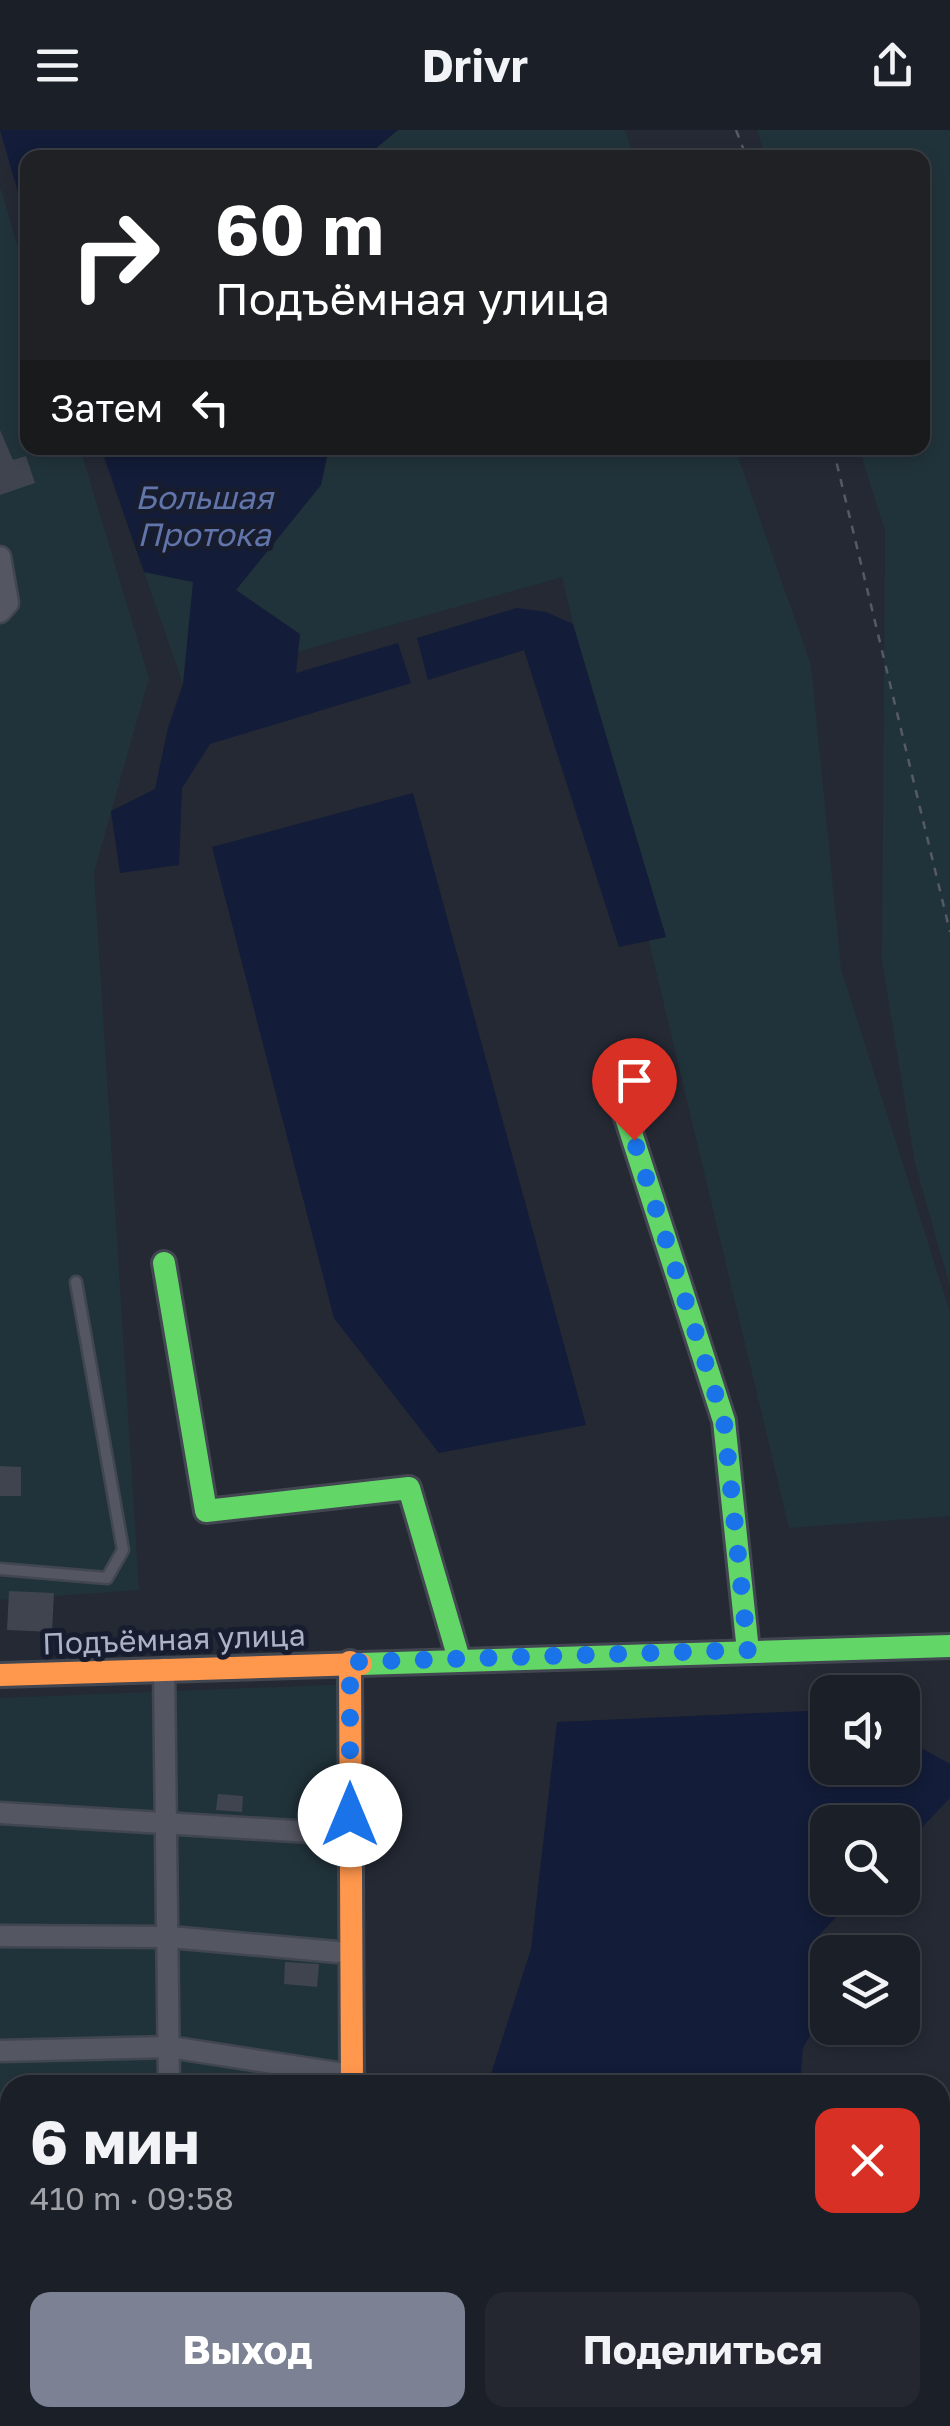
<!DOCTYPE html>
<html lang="ru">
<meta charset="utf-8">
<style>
body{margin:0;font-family:"Golos Text",sans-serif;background:#24272f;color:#f1f3f6;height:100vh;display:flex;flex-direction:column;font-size:38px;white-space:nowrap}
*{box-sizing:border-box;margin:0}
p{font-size:32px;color:#a0a2a7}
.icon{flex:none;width:55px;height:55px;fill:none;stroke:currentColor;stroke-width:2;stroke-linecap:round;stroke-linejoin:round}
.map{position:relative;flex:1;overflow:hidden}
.sheet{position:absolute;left:0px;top:1945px;width:950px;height:352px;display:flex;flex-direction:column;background:#1b1f27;border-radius:30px 30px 0 0;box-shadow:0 5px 15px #0003,0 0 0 2px #393d44}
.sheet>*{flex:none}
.top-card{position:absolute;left:20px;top:20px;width:910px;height:305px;border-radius:20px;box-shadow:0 5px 15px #0003,0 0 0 2px #393d44;background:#202124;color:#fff;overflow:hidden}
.controls{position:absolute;left:810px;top:1545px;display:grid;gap:20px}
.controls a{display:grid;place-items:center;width:110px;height:110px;border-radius:20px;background:#1b1f27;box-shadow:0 5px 15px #0003,0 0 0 2px #393d44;font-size:50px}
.pin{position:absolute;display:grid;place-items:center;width:85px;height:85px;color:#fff;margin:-102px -42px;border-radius:50% 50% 50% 0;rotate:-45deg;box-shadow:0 0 10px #0007}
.pin .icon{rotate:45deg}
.me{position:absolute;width:110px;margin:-55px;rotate:0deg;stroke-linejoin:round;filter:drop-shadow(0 0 8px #0008)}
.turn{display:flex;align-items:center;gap:35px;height:210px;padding:0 30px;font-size:45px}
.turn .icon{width:130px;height:130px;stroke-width:2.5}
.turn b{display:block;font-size:70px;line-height:85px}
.then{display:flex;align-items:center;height:95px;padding:0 30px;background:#0003;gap:20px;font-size:38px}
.round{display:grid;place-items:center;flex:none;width:105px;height:105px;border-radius:20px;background:#24272f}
.headline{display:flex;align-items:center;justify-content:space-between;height:170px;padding:0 30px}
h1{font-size:60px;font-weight:700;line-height:75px}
.primary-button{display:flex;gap:20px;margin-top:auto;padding:20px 30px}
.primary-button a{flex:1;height:115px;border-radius:20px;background:#7c8294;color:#fff;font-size:40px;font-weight:700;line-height:115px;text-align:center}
.primary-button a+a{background:#24272f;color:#f1f3f6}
header{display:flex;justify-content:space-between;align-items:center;height:130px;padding:0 30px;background:#1b1f27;font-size:45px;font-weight:700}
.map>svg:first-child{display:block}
.green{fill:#21333a}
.water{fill:#131c38}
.building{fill:#3f444f}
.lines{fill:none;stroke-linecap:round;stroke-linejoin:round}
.lane-casing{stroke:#414650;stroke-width:15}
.street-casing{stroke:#414650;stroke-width:25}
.fast-casing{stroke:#414650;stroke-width:28}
.slow-casing{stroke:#414650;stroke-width:28}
.path{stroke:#565a64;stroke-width:2.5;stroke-dasharray:8 8;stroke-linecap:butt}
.lane{stroke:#545762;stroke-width:10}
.street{stroke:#545762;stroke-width:20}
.fast{stroke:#63d668;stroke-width:22}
.slow{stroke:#ff974d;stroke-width:22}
.route{stroke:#1a73e8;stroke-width:18;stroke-dasharray:0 32.4}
.labels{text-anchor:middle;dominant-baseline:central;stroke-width:10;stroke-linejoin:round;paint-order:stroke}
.street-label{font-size:30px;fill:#acb2c7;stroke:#171d2e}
.water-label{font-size:32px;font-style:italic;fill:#6175aa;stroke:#171d2e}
</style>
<header><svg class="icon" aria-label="menu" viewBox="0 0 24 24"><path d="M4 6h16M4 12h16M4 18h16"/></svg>Drivr<svg class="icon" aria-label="share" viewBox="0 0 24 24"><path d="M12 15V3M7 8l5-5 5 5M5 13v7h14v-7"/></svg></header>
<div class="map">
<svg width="950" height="2296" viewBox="0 0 950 2296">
<rect width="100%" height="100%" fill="#242934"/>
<g class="green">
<polygon points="398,0 625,0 634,27 365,27"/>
<polygon points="757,0 950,0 950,1157 915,1033 882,831 885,401 859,318 922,318 922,28 766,27"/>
<polygon points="0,57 27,147 28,318 80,318 149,548 94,742 139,1460 0,1470"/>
<polygon points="329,318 735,318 811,535 841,839 950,1182 950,1386 789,1398 562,447 183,554 144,442 236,460 321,355"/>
<polygon points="352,1554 356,1955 10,1955 10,2288 360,2288 360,2296 0,2296 0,1568"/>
</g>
<g class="water">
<polygon points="0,0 398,0 365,27 28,28 27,93"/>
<polygon points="101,318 329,318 321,355 236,460 300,504 296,543 398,513 411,553 210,614 182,658 179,735 120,743 111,681 155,659 168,598 183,554 193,452 144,442"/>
<polygon points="517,478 546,482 573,494 666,807 619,817 524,520 428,550 417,508"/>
<polygon points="413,663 586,1295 439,1323 334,1188 212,717"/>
<polygon points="827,1580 828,1638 902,1638 903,1608 950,1634 950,1668 903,1717 902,1692 828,1692 828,1768 854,1768 809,1816 826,1876 803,1918 800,1955 491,1955 491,1944 531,1819 557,1592"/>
<polygon points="489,2288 820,2288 819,2296 489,2296"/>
</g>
<g class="building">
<polygon points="0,300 13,330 26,326 35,353 0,365"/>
<polygon points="0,1336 21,1337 21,1366 0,1366"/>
<polygon points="9,1461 54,1463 52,1502 7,1500"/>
<polygon points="218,1664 243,1666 242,1682 216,1680"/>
<polygon points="285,1832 319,1834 317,1857 284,1854"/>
</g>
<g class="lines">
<g class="lane-casing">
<polyline id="lane" points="0,1439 107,1448 123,1420 76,1152"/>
</g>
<g class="street-casing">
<g id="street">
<polyline points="0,427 8,473 0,482"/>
<polyline points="164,1538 169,1955"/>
<polyline points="0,1683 342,1704"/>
<polyline points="0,1806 170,1807 337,1822"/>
<polyline points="0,1921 170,1917 344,1944"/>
<polyline points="0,2037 10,2037"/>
<polyline points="0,2154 10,2154"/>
<polyline points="0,2266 10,2266"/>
<polyline points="359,2288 359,2296"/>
<polyline points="140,2296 141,2288"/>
</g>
</g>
<g class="fast-casing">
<g id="fast">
<polyline points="622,975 724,1291 748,1521"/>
<polyline points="164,1133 206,1381 409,1358 459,1529"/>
<polyline points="361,1534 950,1516"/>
</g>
</g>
<g class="slow-casing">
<g id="slow">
<polyline points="350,1532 352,1955"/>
<polyline points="0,1545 361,1534"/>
</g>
</g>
<g class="path">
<polyline points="736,0 747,28"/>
<polyline points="833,318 950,802"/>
</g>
<use href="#lane" class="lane"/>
<use href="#street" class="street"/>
<use href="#fast" class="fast"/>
<use href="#slow" class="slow"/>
</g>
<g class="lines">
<polyline class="route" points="350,1685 350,1532 748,1520 724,1291 634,1010"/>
</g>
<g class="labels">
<g class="street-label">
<text transform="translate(174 1509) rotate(-2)">Подъёмная улица</text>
</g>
<g class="water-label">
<text x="204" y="367">Большая<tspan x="204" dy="37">Протока</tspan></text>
</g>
</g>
</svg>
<div class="controls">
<a><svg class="icon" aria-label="sound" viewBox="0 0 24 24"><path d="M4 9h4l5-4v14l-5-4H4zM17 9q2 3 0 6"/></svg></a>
<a><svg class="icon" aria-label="search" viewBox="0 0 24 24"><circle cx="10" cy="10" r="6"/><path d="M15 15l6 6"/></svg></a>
<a><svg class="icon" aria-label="layers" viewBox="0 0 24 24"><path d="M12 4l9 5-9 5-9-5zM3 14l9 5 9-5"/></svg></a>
</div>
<div class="pin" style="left:634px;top:1010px;background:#d93025"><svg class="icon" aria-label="arrive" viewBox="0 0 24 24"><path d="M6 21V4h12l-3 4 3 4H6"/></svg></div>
<svg class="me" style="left:350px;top:1685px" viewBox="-20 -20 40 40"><circle r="19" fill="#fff"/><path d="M0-13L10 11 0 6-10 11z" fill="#1a73e8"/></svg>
<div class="top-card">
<div class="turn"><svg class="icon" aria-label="right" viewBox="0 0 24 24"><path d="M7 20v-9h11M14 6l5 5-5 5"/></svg><div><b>60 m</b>Подъёмная улица</div></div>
<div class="then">Затем<svg class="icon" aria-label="left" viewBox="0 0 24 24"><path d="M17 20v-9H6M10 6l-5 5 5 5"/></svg></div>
</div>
<section class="sheet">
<div class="headline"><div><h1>6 мин</h1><p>410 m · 09:58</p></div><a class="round" style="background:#d93025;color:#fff"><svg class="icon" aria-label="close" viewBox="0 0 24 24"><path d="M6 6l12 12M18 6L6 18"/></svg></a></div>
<div class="primary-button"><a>Выход</a><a>Поделиться</a></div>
</section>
</div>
